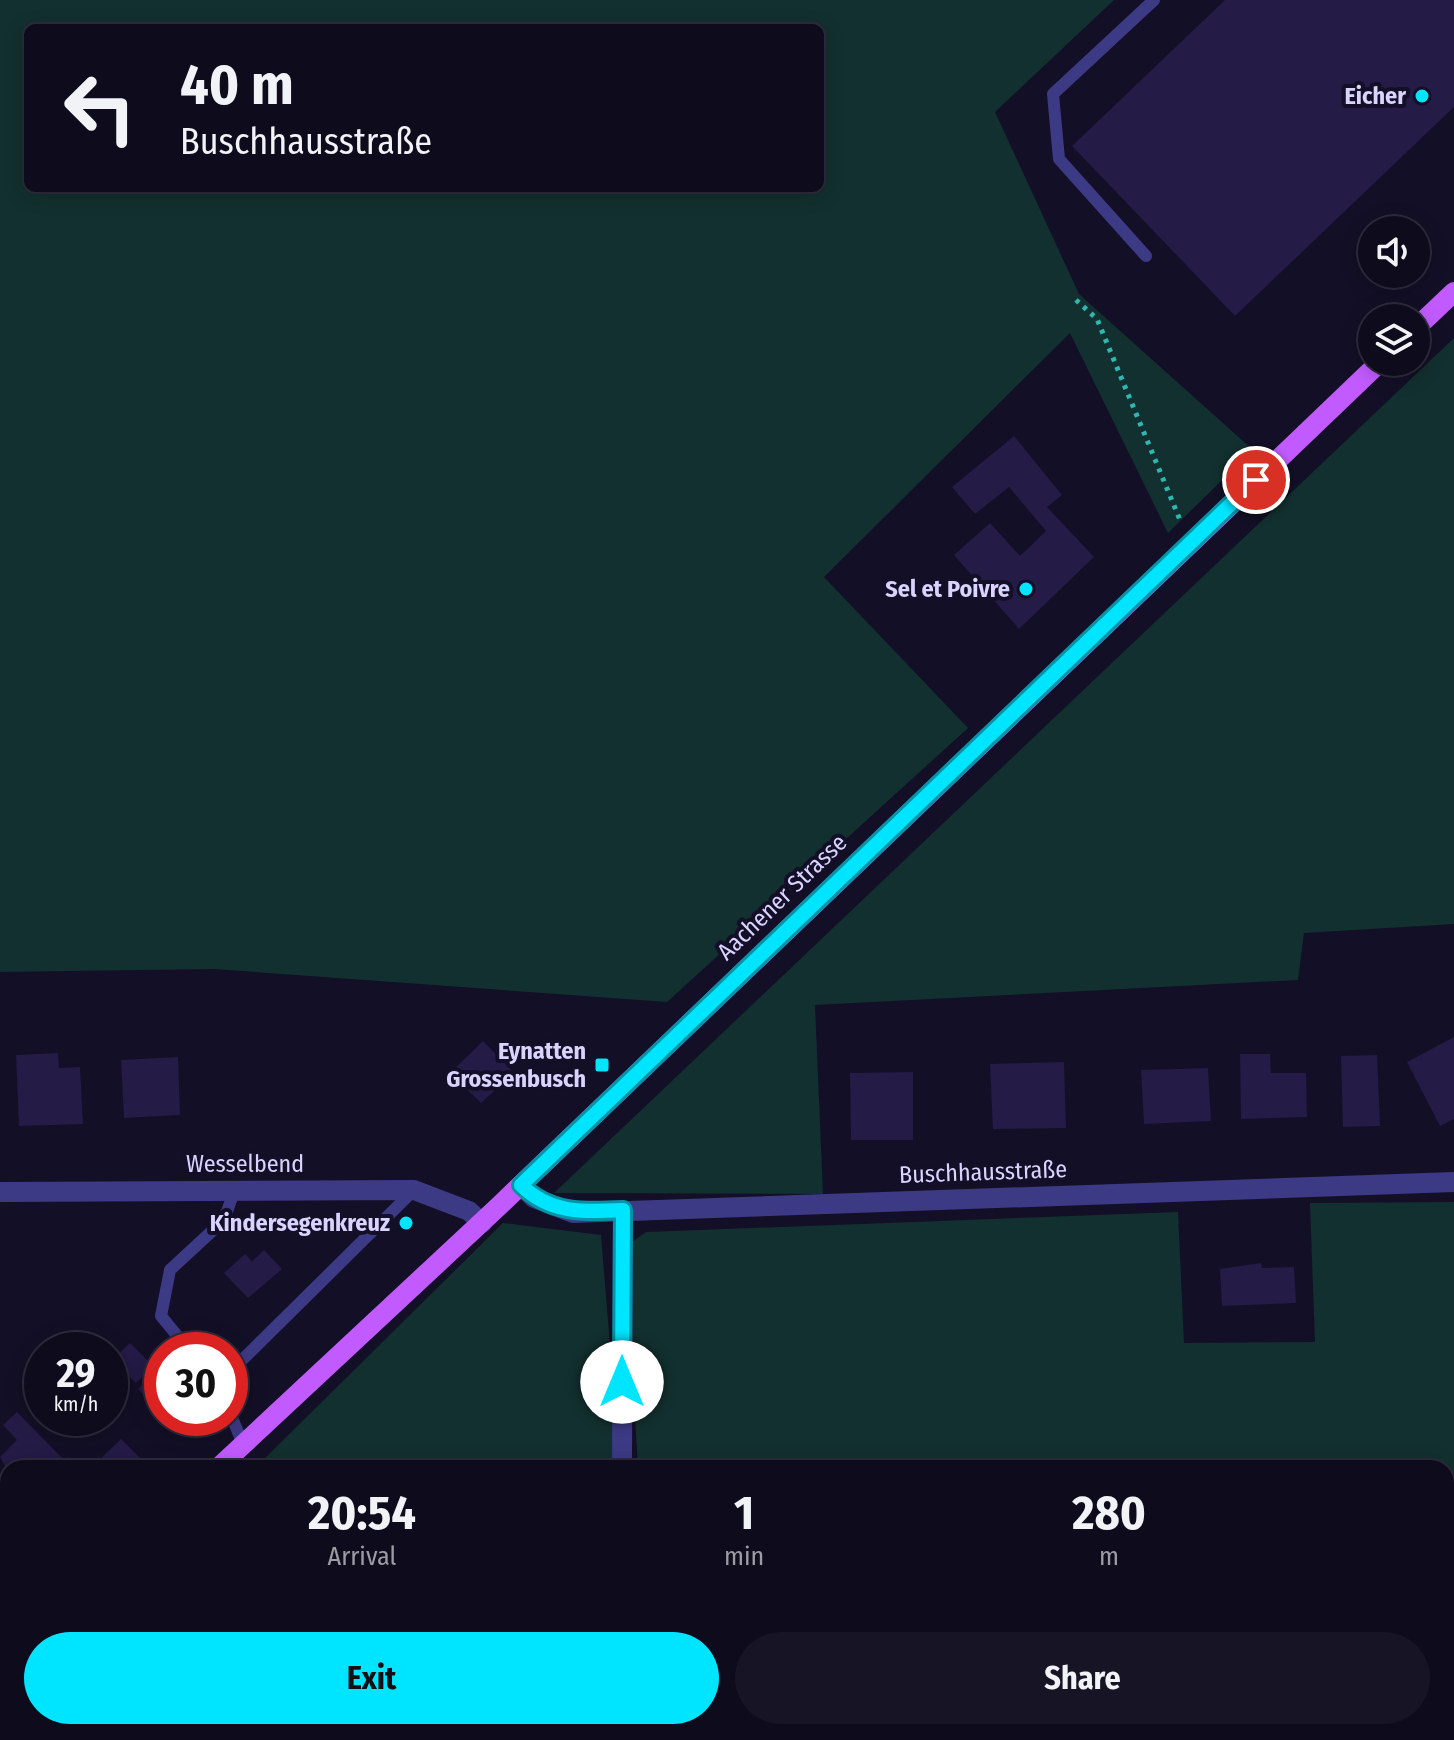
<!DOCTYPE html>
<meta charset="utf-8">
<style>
body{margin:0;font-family:"Fira Sans Condensed",sans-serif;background:#171425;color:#f1f3f6;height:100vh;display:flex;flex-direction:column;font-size:30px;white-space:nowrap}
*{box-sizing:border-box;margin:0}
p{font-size:26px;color:#9b9ba3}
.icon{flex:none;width:44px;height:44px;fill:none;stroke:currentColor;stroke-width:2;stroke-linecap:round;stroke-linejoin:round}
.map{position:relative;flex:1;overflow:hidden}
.details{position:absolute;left:0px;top:1460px;width:1454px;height:280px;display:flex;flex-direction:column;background:#0e0b1c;border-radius:24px 24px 0 0;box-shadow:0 4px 20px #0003,0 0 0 2px #2e2b3b}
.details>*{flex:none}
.top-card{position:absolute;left:24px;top:24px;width:800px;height:168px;border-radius:12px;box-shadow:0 4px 20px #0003,0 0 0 2px #2e2b3b;background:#0e0b1c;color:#f1f3f6;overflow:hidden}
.controls{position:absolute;left:1358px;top:216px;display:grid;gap:16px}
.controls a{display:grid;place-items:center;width:72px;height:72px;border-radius:50%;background:#0e0b1c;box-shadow:0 4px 20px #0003,0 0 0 2px #2e2b3b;font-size:40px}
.speed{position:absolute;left:24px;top:1332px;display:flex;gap:16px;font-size:40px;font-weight:700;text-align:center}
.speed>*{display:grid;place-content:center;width:104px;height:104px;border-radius:50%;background:#0e0b1c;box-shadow:0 4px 20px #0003,0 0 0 2px #2e2b3b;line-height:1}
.speed small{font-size:20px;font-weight:400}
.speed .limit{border:12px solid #d22;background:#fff;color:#111}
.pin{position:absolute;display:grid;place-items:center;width:68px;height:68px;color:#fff;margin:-34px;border:4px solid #fff;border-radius:50%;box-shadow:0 2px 8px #0007}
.me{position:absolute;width:88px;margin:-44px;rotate:0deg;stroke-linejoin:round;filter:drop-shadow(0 0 6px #0008)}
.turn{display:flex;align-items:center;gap:28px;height:168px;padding:0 24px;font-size:36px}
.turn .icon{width:104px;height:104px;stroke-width:2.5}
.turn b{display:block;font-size:56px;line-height:68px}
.eta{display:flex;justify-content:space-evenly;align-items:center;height:136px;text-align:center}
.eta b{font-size:48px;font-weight:700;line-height:56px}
.button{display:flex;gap:16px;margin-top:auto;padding:16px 24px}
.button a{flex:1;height:92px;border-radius:48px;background:#00e5ff;color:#111;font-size:32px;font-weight:700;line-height:92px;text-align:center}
.button a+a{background:#171425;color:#f1f3f6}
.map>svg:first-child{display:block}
.green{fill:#12302f;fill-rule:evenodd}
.building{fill:#241b47}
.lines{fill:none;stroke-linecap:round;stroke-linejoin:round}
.path{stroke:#2fb8b0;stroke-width:5;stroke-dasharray:4 6;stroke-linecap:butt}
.service{stroke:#3d3a85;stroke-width:12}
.minor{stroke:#3d3a85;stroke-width:20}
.tertiary{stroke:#3d3a85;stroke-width:20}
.primary{stroke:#c25bff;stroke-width:20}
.route-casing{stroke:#0095a6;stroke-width:20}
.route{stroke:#00e5ff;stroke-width:14}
.poi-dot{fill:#00e5ff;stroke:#130f26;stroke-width:3}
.labels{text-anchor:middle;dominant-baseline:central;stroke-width:8;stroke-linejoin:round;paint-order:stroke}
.poi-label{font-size:24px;font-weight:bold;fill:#d9d4ff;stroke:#130f26;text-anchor:end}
.street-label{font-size:24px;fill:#d9d4ff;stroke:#130f26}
</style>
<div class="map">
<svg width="1454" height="1740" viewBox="0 0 1454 1740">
<rect width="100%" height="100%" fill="#130f26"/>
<g class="green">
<path d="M 0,0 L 1114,0 L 995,112 L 1079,294 L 1253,450 L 1168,533 L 1070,333 L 824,577 L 968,728 L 667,1002 L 214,969 L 0,972 ZM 820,28 L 820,188 L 28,188 L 28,28 Z"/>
<polygon points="1454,338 1454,924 1304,933 1298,980 815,1005 823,1194 554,1193"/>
<polygon points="1454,1202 1454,1740 823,1740 823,1732 1446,1732 1446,1468 638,1468 625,1247 646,1232 1178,1212 1184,1343 1315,1342 1310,1203"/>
<polygon points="503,1223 601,1235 620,1468 255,1468"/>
<polygon points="8,1709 8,1732 637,1732 637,1740 0,1740 0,1717"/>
</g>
<g class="building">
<polygon points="1225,0 1454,0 1454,107 1235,316 1072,146"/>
<polygon points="1014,436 1062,495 1047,507 1094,557 1019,629 954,555 990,523 1020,556 1046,531 1009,487 975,514 952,487"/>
<polygon points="1454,1037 1454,1119 1440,1126 1407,1062"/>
<polygon points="483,1041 514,1073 481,1103 450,1073"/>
<polygon points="58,1053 59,1068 80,1067 83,1124 19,1126 16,1055"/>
<polygon points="1240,1054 1270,1054 1271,1073 1306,1073 1307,1117 1241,1119"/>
<polygon points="1377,1055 1380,1126 1343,1127 1341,1056"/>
<polygon points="178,1057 180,1115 124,1118 121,1060"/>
<polygon points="1064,1062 1066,1128 993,1129 990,1064"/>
<polygon points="1208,1068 1211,1121 1144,1124 1141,1070"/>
<polygon points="913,1072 913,1140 851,1140 850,1073"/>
<polygon points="264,1250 282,1269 248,1298 224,1273 245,1254 252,1261"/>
<polygon points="1261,1263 1262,1268 1294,1267 1296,1303 1222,1306 1220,1269"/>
<polygon points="130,1343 153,1366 136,1383 112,1360"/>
<polygon points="158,1369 162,1374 160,1411 138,1389"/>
<polygon points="17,1412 64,1460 67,1457 77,1468 8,1471 0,1457 17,1440 3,1425"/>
<polygon points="121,1439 144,1462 137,1468 91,1468"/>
<polygon points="751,1732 803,1732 801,1740 748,1740"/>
</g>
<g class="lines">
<polyline class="path" points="1076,300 1097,319 1180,520"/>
<g class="service">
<polyline points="1146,256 1059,159 1053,94 1154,0"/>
<polyline points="189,1350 161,1316 170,1270 224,1220 235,1189"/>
<polyline points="230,1372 414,1190"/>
<polyline points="230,1413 243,1444"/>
</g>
<g class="minor">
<polyline points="521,1185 534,1198 573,1213 1454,1182"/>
<polyline points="622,1468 623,1210"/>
<polyline points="630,1732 630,1740"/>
</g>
<polyline class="tertiary" points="0,1192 414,1190 469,1211 482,1223"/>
<g class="primary">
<polyline points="1416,328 1454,292"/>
<polyline points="218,1468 499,1206 1380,362"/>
<polyline points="0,1679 8,1671"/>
</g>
</g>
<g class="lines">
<g class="route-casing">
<path id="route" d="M 622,1382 L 623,1210 C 584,1212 550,1214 521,1185 L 1256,480"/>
</g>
<use href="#route" class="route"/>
</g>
<g class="poi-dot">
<circle cx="1422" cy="96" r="8"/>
<circle cx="1026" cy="589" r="8"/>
<rect x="594" y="1057" width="16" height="16" rx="4"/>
<circle cx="406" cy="1223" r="8"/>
</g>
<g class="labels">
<g class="poi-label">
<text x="1406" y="96">Eicher</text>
<text x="1010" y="589">Sel et Poivre</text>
<text x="586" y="1051">Eynatten<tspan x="586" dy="28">Grossenbusch</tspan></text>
<text x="390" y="1223">Kindersegenkreuz</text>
</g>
<g class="street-label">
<text transform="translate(782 897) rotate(-44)">Aachener Strasse</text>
<text x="245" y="1164">Wesselbend</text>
<text transform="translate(983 1172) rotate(-2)">Buschhausstraße</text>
</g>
</g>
</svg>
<div class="controls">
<a><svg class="icon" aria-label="sound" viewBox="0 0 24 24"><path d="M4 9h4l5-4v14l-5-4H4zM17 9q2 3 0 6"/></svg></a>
<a><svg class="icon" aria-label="layers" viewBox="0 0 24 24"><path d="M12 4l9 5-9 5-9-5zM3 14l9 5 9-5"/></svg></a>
</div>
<div class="speed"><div>29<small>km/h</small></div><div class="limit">30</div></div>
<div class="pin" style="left:1256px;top:480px;background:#d93025"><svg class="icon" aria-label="arrive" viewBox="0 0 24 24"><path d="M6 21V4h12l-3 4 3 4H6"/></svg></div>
<svg class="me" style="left:622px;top:1382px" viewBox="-20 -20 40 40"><circle r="19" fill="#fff"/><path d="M0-13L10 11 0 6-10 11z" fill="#00e5ff"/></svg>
<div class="top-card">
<div class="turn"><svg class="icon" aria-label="left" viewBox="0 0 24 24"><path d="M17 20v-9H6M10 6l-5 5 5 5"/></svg><div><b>40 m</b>Buschhausstraße</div></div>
</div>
<section class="details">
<div class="eta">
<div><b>20:54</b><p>Arrival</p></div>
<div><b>1</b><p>min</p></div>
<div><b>280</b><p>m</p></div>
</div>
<div class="button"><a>Exit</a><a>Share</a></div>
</section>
</div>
